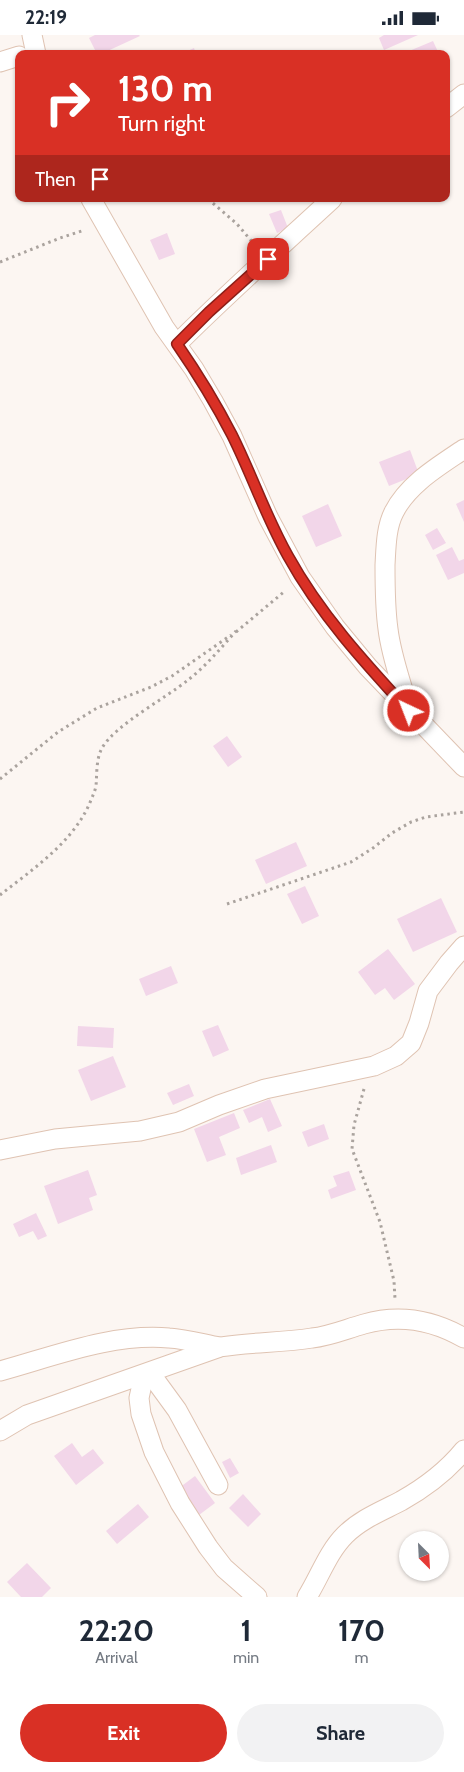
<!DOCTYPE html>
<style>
body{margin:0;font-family:Cabin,sans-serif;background:#f2f2f3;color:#1f2937;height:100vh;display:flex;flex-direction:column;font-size:19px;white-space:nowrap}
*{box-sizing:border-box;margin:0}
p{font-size:16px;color:#747a83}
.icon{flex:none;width:28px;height:28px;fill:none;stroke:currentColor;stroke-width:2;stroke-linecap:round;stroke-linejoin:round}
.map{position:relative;height:1562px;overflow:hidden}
.drawer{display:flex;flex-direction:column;background:#fff;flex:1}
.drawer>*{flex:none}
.top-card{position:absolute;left:15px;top:15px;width:435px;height:152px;border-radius:10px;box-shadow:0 1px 4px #0004;background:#d93025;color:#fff;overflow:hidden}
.needle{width:32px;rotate:156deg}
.controls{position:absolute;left:399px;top:1496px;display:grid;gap:10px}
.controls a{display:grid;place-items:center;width:50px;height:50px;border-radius:50%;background:#fff;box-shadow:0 1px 4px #0004;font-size:25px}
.pin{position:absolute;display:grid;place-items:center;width:42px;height:42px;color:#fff;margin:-21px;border-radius:10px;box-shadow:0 2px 8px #0006}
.me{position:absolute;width:55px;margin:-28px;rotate:317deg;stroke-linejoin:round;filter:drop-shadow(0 0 4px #0008)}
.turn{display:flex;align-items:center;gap:18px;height:105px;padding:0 20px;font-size:22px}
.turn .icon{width:65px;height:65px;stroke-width:2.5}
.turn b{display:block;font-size:35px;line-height:42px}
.then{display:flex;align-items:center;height:48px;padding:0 20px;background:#0003;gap:10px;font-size:19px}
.eta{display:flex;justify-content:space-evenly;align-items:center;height:85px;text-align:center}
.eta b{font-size:30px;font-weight:700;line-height:35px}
.cta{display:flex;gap:10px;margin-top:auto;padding:10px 20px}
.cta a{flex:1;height:58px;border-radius:30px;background:#d93025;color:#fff;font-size:20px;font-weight:700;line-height:58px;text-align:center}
.cta a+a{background:#f2f2f3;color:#1f2937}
.status{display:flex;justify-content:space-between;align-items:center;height:35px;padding:0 25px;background:#fff;direction:ltr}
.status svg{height:14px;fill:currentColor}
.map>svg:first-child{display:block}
.building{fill:#f2d6e9}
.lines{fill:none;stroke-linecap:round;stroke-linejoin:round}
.minor-casing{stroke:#dfc3b2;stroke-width:21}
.path{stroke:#aaa39e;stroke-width:3;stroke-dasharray:2.5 4;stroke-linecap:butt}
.minor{stroke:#fff;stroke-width:19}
.route-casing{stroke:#8d1f18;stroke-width:12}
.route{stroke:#d93025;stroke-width:9}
</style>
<div class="status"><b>22:19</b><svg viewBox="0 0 49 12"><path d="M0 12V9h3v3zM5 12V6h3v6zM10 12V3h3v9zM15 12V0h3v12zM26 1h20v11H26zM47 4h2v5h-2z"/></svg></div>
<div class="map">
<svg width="464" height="1562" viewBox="0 0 464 1562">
<rect width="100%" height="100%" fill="#fcf6f2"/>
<g class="building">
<polygon points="95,0 139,0 140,1 101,19 97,19 89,3"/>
<polygon points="384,0 418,0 384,15 379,3"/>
<polygon points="433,6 439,19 402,19"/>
<polygon points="194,13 196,19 181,19"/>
<polygon points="281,175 288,193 277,198 269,179"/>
<polygon points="167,198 175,219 159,225 150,205"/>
<polygon points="410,415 419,439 389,451 379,427"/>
<polygon points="464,465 464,487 456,469"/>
<polygon points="328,469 342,501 316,512 302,481"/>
<polygon points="437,493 446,508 433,515 425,500"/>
<polygon points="452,512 459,526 464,524 464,538 448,545 436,520"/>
<polygon points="227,701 242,722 228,732 213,711"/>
<polygon points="296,807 307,831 266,849 255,825"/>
<polygon points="305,851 319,881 302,889 287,859"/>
<polygon points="441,863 457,897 413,917 397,884"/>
<polygon points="388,914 415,949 394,965 385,953 375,960 358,937"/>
<polygon points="171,931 178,948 146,961 139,944"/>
<polygon points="218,990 229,1015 213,1022 202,996"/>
<polygon points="78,991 114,993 113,1013 77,1011"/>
<polygon points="113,1021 126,1052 91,1066 78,1035"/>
<polygon points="189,1049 194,1061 173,1070 167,1058"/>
<polygon points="270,1064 282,1091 268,1097 262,1082 249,1088 243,1075"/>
<polygon points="234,1078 240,1093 219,1102 226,1120 207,1127 194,1094"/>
<polygon points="324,1089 329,1104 308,1112 302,1097"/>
<polygon points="271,1110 277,1127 241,1140 236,1123"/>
<polygon points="88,1135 97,1160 89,1163 93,1175 58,1189 44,1151"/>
<polygon points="349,1136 356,1155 331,1164 328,1155 337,1151 333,1141"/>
<polygon points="36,1178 47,1201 38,1205 33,1196 19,1202 13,1189"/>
<polygon points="72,1408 82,1422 93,1414 104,1428 76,1450 54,1421"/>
<polygon points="230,1423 239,1438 230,1443 222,1427"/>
<polygon points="195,1441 215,1468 199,1480 179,1453"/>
<polygon points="243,1459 261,1479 248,1492 229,1473"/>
<polygon points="138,1469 149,1482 117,1509 106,1496"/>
<polygon points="27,1528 51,1553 42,1562 21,1562 7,1547"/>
</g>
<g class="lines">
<g class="minor-casing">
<g id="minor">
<polyline points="32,0 36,19"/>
<polyline points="0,27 19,21"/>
<polyline points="446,73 464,59"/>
<polyline points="91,164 164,292 194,334 213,366 232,401 268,482 300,542 335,592 368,632 464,732"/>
<path d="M 177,309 C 227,259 280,212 332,164"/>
<path d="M 408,672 C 401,647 391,620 388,594 C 385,573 385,551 385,530 C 386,513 386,492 394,477 C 408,449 439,431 464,414"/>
<polyline points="0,1115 55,1104 140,1096 179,1087 219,1070 265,1054 374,1031 396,1021 411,1008 419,988 428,956 449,928 464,911"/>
<path d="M 0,1336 C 55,1321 112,1298 169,1303 C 186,1304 203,1309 219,1312"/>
<polyline points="150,1338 177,1375 218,1450"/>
<polyline points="144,1340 139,1363 141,1379 154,1417 180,1468 208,1512 224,1533 257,1562"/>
<path d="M 0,1396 L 27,1380 L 220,1312 C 250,1307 281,1308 312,1303 C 330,1301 346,1294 364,1289 C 399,1279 433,1285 464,1303"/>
<path d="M 307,1562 C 320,1541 328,1517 345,1500 C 361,1484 382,1476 401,1466 C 426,1452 446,1437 464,1415"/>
</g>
</g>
<g class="path">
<polyline points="208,164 237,189 254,209"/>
<polyline points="0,227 60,203 85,195"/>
<polyline points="236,597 285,556"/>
<polyline points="0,744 58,697 97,673 151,652 172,641 231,600"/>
<path d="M 0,860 C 33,834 75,806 91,765 C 93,760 95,756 96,751 C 97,739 96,724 102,713 C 115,690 166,663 188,645 C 206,631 221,613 236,596"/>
<polyline points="227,869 351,827 373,813 392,798 411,787 426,782 464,777"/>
<polyline points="364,1054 354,1090 352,1114 380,1187 394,1246 395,1264"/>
</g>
<use href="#minor" class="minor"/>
</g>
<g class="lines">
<g class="route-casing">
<path id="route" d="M 268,224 L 209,277 L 177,309 C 197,338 216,369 232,400 C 252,440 266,482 288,521 C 320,579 364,627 409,676"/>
</g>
<use href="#route" class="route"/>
</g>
</svg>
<div class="controls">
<a><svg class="needle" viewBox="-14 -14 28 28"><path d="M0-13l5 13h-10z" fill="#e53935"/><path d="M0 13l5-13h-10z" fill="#747a83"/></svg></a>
</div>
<div class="pin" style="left:268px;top:224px;background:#d93025"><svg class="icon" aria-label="arrive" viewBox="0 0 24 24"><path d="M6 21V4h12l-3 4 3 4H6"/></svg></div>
<svg class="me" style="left:409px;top:676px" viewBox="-20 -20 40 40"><circle r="17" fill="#d93025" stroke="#fff" stroke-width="3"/><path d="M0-11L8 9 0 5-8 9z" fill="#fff"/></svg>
<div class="top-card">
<div class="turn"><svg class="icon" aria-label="right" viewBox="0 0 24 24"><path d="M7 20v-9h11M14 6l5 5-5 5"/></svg><div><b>130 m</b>Turn right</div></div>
<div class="then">Then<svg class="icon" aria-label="arrive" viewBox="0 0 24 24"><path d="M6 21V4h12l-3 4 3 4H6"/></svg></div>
</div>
</div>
<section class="drawer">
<div class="eta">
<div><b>22:20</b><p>Arrival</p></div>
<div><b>1</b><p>min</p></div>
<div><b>170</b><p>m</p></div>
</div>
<div class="cta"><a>Exit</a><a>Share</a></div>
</section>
